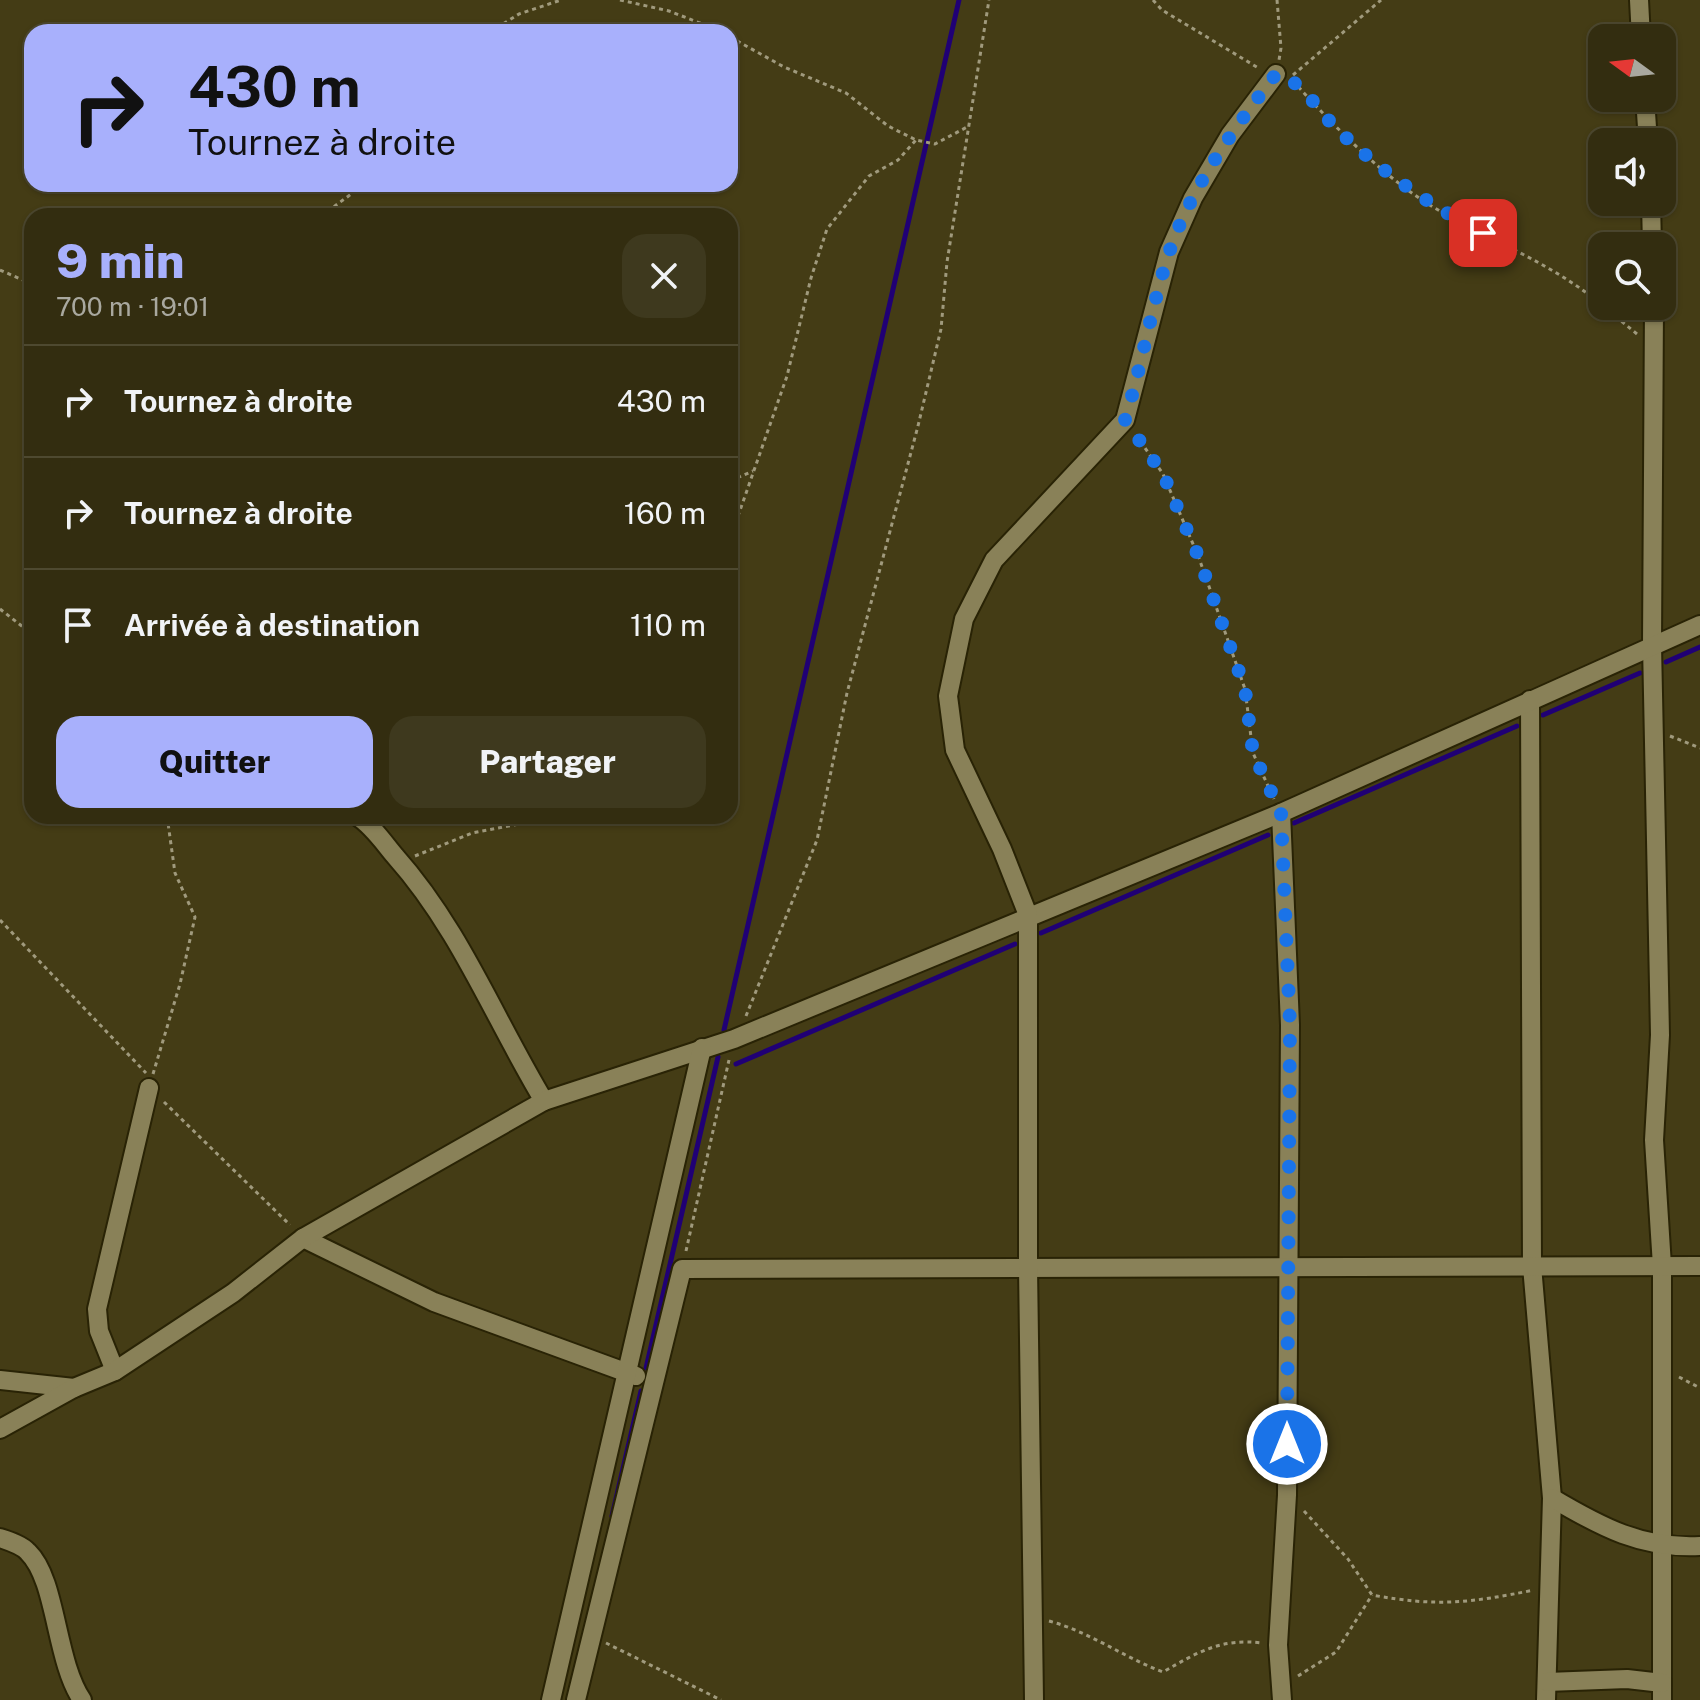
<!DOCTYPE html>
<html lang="fr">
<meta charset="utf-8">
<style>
body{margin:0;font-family:"Public Sans",sans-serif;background:#3e391e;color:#f1f3f6;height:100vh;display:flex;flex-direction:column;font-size:30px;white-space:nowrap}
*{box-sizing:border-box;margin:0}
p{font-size:26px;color:#a9a89f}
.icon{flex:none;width:44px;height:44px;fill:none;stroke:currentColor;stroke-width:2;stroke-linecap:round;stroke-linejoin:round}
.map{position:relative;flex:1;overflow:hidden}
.details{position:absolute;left:24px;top:208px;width:714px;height:616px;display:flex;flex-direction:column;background:#332d10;border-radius:24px;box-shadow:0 2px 6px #0004,0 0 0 2px #4e4930}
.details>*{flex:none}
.banner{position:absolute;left:24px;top:24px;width:714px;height:168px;border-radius:24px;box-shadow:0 2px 6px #0004,0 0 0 2px #4e4930;background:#a8b0fc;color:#111;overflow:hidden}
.needle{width:52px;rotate:285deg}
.buttons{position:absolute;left:1588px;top:24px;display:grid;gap:16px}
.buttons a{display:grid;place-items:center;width:88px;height:88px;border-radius:16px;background:#332d10;box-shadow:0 2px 6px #0004,0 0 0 2px #4e4930;font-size:40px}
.pin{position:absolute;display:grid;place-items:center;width:68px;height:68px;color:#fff;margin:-34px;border-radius:16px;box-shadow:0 4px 12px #0006}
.me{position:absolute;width:88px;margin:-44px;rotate:0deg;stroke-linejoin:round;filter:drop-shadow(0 0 6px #0008)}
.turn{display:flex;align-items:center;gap:28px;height:168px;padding:0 32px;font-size:36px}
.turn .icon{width:104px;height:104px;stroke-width:2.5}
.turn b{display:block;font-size:56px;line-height:68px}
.round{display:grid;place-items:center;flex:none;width:84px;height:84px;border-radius:24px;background:#3e391e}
.overview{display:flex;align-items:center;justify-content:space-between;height:136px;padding:0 32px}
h1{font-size:48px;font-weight:800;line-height:60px;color:#a8b0fc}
.action{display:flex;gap:16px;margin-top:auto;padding:16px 32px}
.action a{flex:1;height:92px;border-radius:24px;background:#a8b0fc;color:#111;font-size:32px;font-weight:800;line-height:92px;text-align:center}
.action a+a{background:#3e391e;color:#f1f3f6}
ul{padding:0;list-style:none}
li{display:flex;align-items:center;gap:24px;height:112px;padding:0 32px;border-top:2px solid #4e4930}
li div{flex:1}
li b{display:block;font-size:30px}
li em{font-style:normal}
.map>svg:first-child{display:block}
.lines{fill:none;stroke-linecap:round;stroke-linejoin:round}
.stream{stroke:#200075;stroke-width:5}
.minor-casing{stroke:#292305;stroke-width:22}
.path{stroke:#a09a7d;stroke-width:3;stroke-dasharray:4 4;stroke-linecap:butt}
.minor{stroke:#898158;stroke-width:18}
.route{stroke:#1a73e8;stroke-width:14;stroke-dasharray:0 25.2}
</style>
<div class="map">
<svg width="1700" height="1700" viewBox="0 0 1700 1700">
<rect width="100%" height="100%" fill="#443c15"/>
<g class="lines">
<g class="stream">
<polyline points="1666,662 1700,647"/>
<polyline points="1543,715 1640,673"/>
<polyline points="1294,823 1517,726"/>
<polyline points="1041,933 1268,835"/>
<polyline points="724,1030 959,0"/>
<polyline points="736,1064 1015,944"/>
<polyline points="646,1368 718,1057"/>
<polyline points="612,1516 641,1391"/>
</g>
<g class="minor-casing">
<g id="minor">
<polyline points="1639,0 1641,38"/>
<polyline points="1645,98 1648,142"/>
<polyline points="1651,202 1652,246"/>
<polyline points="1654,306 1652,645 1660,1035 1654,1140 1662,1266 1662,1700"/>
<polyline points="1530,700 1532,1266 1552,1498 1546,1700"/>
<polyline points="1281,813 1290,1025 1287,1495 1278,1645 1282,1700"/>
<path d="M 357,816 C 372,825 384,843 395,856 C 460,929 494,1018 544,1101"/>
<polyline points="303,1238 434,1302 636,1376"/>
<polyline points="115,1371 99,1331 97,1309 149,1088"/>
<polyline points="0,1380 74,1388"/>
<polyline points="0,1429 74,1388 115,1371 233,1293 303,1238 544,1101 734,1039 1281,813 1700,625"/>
<path d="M 1552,1498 C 1601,1527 1642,1549 1700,1546"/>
<path d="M 0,1538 C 9,1541 22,1545 28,1552 C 57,1580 55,1660 82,1700"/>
<polyline points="1547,1682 1627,1679 1662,1683"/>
<polyline points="551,1700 702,1048"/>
<polyline points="576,1700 682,1269 1700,1266"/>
<polyline points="1034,1700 1028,1267 1028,915 1002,849 955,750 948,696 964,619 994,560 1125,420 1169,252 1193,198 1230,135 1276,74"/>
</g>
</g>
<g class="path">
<polyline points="620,0 669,11 723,32"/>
<polyline points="1153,0 1162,10 1260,69"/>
<polyline points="1277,0 1281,48 1279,60"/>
<polyline points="490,32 519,14 561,0"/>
<polyline points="730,37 784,67 846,93 888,126 916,140 935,144 969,126"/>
<polyline points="1293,75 1381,0"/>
<path d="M 1293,81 C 1333,125 1382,176 1433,207 C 1489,240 1552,263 1602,305"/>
<polyline points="321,216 365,184"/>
<polyline points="0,270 32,284"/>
<polyline points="1603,306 1637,334"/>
<polyline points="1136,435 1163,474 1199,558 1245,689 1253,753 1274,799"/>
<polyline points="730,481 753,471"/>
<polyline points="730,539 787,376 811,278 827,229 869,176 898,160 916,140"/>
<polyline points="0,609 32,634"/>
<polyline points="1670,736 1700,748"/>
<polyline points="415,856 472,833 561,816"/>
<polyline points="0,920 146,1073"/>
<polyline points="746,1016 817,840 847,693 918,426 941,329 947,262 989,0"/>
<polyline points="153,1074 180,984 195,917 175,873 167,816"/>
<polyline points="164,1102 290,1225"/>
<polyline points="686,1251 729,1060"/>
<polyline points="1679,1377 1700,1388"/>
<path d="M 1304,1511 L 1348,1559 L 1372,1595 C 1437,1607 1470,1603 1534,1590"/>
<path d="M 1049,1621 C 1090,1632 1123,1657 1163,1672 C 1198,1652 1221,1638 1262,1643"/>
<polyline points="606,1643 721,1700"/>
<polyline points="1298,1676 1336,1652 1372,1595"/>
</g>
<use href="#minor" class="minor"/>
</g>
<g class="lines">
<path class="route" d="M 1287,1444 L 1290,1025 L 1281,813 L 1253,753 L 1245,689 L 1199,558 L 1163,474 L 1125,420 C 1142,365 1151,308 1169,253 C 1191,187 1234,129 1276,74 C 1304,81 1319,113 1340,132 C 1382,172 1431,206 1483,233"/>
</g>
</svg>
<div class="buttons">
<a><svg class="needle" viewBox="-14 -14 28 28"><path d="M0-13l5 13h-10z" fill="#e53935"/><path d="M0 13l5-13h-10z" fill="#a9a89f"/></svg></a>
<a><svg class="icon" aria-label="sound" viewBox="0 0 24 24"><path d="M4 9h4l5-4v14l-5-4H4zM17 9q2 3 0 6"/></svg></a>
<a><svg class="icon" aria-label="search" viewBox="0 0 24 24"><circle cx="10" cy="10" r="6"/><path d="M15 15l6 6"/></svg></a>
</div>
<div class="pin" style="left:1483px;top:233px;background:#d93025"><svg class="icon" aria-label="arrive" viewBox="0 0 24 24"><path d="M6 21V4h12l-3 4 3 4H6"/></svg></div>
<svg class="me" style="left:1287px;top:1444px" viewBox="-20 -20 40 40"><circle r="17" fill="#1a73e8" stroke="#fff" stroke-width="3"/><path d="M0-11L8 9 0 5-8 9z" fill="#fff"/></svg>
<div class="banner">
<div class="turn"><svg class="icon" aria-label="right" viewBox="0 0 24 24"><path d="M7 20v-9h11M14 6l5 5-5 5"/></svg><div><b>430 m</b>Tournez à droite</div></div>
</div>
<section class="details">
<div class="overview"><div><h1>9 min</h1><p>700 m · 19:01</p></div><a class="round"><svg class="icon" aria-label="close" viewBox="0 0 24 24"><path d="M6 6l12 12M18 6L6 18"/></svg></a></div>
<ul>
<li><svg class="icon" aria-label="right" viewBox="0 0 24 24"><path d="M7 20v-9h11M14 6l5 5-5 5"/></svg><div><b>Tournez à droite</b></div><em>430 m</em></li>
<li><svg class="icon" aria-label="right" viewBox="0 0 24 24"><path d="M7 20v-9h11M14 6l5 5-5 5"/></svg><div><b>Tournez à droite</b></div><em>160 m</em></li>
<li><svg class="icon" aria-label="arrive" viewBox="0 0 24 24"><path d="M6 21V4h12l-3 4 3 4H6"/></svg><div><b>Arrivée à destination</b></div><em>110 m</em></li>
</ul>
<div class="action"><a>Quitter</a><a>Partager</a></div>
</section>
</div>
